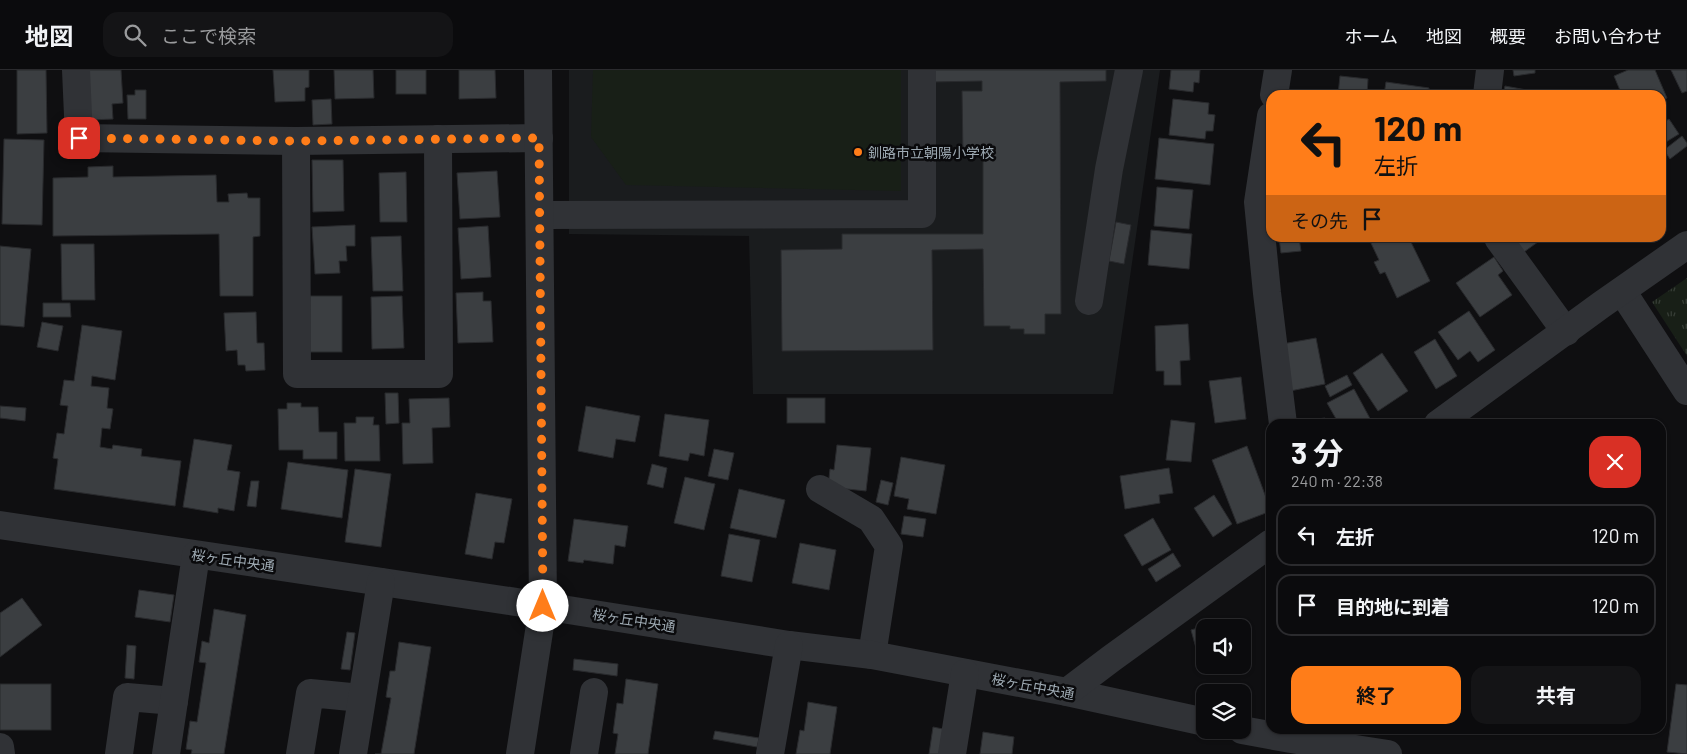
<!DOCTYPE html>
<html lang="ja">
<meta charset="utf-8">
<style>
body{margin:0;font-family:Barlow,"Noto Sans JP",sans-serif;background:#141416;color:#f1f3f6;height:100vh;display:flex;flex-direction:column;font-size:19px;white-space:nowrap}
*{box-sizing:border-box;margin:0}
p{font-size:16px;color:#9a9b9d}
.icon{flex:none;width:28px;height:28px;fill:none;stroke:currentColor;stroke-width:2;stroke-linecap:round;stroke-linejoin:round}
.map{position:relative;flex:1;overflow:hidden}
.sheet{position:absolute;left:1266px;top:349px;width:400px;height:315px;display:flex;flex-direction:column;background:#0b0b0d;border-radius:15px;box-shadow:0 1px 4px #0004,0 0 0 1px #2b2b2e}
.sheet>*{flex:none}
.banner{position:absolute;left:1266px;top:20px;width:400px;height:152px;border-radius:15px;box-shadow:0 1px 4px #0004,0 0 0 1px #2b2b2e;background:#ff7d19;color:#111;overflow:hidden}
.buttons{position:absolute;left:1196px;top:549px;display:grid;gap:10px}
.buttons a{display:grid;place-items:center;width:55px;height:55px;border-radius:10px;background:#0b0b0d;box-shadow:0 1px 4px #0004,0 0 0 1px #2b2b2e;font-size:25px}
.pin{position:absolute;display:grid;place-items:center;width:42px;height:42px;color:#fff;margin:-21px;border-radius:10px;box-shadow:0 2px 8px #0006}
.me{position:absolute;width:55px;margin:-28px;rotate:0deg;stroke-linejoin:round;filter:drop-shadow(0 0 4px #0008)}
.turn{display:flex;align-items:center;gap:18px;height:105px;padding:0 25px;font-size:22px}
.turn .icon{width:65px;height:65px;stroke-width:2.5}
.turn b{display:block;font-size:35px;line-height:42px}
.then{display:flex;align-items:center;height:48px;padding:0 25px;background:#0003;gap:10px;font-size:19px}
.round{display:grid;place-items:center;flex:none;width:52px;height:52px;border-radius:15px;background:#141416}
.head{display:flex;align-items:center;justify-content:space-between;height:85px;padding:0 25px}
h1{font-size:30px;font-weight:700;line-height:38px}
.cta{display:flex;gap:10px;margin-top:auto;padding:10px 25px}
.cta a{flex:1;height:58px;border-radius:15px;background:#ff7d19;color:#111;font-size:20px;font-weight:700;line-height:58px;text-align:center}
.cta a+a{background:#141416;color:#f1f3f6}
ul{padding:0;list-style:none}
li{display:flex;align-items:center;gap:15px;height:62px;margin:0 10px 8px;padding:0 15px;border:2px solid #2b2b2e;border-radius:15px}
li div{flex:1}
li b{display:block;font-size:19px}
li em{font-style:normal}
header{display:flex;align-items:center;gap:30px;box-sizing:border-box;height:70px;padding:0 25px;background:#0b0b0d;border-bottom:1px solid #2b2b2e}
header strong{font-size:24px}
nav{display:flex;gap:28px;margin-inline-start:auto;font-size:18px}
.search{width:350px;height:45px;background:#141416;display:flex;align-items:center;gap:12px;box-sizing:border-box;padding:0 18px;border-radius:15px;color:#9a9b9d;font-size:19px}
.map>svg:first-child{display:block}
.built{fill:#1a1c1e}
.grass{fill:url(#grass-tufts)}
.garden{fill:#181f17}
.building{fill:#3b3e41;stroke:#292a2d}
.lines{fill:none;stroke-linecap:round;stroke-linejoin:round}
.minor{stroke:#303236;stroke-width:28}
.route{stroke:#ff7d19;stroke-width:9;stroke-dasharray:0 16.2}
.poi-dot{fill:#ff7d19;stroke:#0a0a0c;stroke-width:2}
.labels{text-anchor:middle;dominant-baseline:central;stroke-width:5;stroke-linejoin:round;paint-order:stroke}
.poi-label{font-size:14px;fill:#9eaab3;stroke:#0a0a0c;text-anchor:start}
.street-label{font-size:14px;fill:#9eaab3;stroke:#0a0a0c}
</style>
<header>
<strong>地図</strong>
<div class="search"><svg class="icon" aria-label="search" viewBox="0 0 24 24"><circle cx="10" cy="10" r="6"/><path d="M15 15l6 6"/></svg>ここで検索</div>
<nav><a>ホーム</a><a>地図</a><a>概要</a><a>お問い合わせ</a></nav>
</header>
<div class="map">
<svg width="1687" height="684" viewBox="0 0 1687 684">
<defs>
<pattern id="grass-tufts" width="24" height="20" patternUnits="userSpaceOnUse" patternTransform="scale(1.25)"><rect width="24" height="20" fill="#181f17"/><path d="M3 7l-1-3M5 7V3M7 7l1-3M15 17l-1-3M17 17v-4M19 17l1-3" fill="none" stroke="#363d36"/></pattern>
</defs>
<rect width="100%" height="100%" fill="#0f0f11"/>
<polygon class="built" points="569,0 1160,0 1113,324 753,324 749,166 569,164"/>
<polygon class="grass" points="1687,208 1687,286 1652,232"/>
<polygon class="garden" points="593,0 901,0 901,121 626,115 591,67"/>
<g class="building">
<polygon points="17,0 46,0 47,63 17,64"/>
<polygon points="87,0 121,0 123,33 112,34 113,49 90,50"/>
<polygon points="273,0 309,0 309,17 305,18 305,31 275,32"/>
<polygon points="334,0 373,0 374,28 335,29"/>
<rect x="396" y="0" width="30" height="24"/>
<polygon points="459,0 495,0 496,28 459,29"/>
<polygon points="932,0 1106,0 1106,11 1060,12 1061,244 1045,244 1045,264 1024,264 1024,259 1010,259 1010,256 984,256 983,179 932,180 933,280 782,281 781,180 842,179 842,164 983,164 983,86 963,86 962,21 982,21 982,11 932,12"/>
<polygon points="1171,0 1200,0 1199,13 1194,12 1193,22 1169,19"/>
<polygon points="1513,0 1535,0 1535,3 1514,6"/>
<polygon points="1628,0 1655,0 1667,28 1661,31 1661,25 1622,25 1614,6"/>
<polygon points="1671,0 1687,0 1687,21 1682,23"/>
<polygon points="1340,6 1368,9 1367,25 1338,25"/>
<polygon points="1386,12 1429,18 1428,25 1384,25"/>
<polygon points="1505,16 1554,25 1503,25"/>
<polygon points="135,20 146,20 146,49 128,49 127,25 135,25"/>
<polygon points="331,29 332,54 313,55 312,30"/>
<polygon points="1173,29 1209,33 1208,44 1215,45 1213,61 1206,61 1205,69 1169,65"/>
<polygon points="1669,49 1679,64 1661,75 1661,54"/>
<polygon points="1682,66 1687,73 1687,76 1670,89 1664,80"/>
<polygon points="1159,68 1214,74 1210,115 1155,109"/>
<polygon points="4,69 44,70 42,155 2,154"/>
<polygon points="312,90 343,90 344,141 313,142"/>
<polygon points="113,96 113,107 216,105 217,132 229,132 228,124 247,123 248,128 260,128 260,166 253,167 253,226 220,226 219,164 53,166 53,108 88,107 88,97"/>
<polygon points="497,101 500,147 460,149 457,103"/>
<polygon points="406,102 407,152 380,152 379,103"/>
<polygon points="1157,117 1193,120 1189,159 1154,156"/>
<polygon points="1116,152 1131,155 1124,194 1109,191"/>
<polygon points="355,155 355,176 346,176 347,191 339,191 340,203 315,204 312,157"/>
<polygon points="488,156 491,207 461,209 458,158"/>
<polygon points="1151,160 1192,164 1189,199 1148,195"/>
<polygon points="401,166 403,221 373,221 371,167"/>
<polygon points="1279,168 1301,168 1299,168 1301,181 1281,183"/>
<polygon points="1372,168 1409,168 1430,211 1397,228 1385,202 1380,204 1374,192 1379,190 1369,169"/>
<polygon points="1513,168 1541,168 1542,169 1524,182"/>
<polygon points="61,174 94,174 95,230 62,230"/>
<polygon points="0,176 31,179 24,257 0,255"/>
<polygon points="1494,187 1503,201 1498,205 1512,225 1480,247 1456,213"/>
<polygon points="483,222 483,231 491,231 493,272 458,273 456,223"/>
<rect x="310" y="226" width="32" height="56"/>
<polygon points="402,226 404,278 372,279 371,227"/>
<polygon points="43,233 70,233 71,247 43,247"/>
<polygon points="1469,241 1495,280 1478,292 1470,281 1458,290 1438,262"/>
<polygon points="256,242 257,273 264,273 265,300 246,301 245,295 238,295 237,280 226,281 224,243"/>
<polygon points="42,252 63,256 58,281 37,277"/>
<polygon points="1188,254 1190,290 1180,291 1181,315 1164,315 1164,301 1156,301 1155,256"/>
<polygon points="82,255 122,261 115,310 92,306 91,316 109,318 107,338 113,339 110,359 102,358 100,377 112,379 113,375 142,379 141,386 181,391 175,436 54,419 58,389 53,388 57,363 64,364 68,336 60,335 64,310 74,311"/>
<polygon points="1316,268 1325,314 1290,321 1282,274"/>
<polygon points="1435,269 1457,306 1436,319 1414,282"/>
<polygon points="1382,283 1408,321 1378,341 1353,303"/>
<polygon points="1347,305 1352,315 1330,327 1325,316"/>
<polygon points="1241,307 1246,349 1215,353 1209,311"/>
<polygon points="1354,319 1373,354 1339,354 1327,333"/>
<polygon points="385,323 398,323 399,353 386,354"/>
<polygon points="449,328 450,357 432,358 433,393 403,394 402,353 410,353 409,329"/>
<rect x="787" y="328" width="38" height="25"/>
<polygon points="287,333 301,333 301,337 318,337 319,362 337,362 337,389 303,389 303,380 279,380 278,339 287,339"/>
<polygon points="0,336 26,338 25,351 0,348"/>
<polygon points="586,336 640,346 635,372 616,369 613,388 578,381"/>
<polygon points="665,344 709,350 704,386 690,383 688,391 659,386"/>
<polygon points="356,347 374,347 373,355 379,355 380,391 345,391 344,353 356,353"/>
<polygon points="1325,348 1326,354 1293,354 1293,352"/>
<polygon points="1171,350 1195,353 1191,392 1166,390"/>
<polygon points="194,369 232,375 227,400 240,402 234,441 218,438 218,443 183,437"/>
<polygon points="837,375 871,378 866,421 828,417 830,399 834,400"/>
<polygon points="1247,376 1271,441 1237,454 1212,390"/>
<polygon points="714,379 734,383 728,410 708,406"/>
<polygon points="901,387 945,395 936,444 907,439 909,429 894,426"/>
<polygon points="288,392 348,400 342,448 281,439"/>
<polygon points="652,394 667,398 663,418 647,414"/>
<polygon points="1169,398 1173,423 1159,425 1160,433 1125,439 1120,406"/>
<polygon points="355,399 391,404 381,477 345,472"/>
<polygon points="685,407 715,414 704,460 674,453"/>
<polygon points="881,410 893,413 888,435 876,432"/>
<polygon points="251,411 259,411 256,437 247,436"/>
<polygon points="739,419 785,430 776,468 730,458"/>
<polygon points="476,423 512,429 504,473 495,472 492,489 465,484"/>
<polygon points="1214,425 1232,454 1213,467 1194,438"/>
<polygon points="904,446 926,449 923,467 901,464"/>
<polygon points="1153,448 1171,480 1142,496 1124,465"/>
<polygon points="574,449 628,456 625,477 615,475 613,494 584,490 583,493 568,491"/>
<polygon points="729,464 760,470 752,512 721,506"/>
<polygon points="800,473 836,480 829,520 792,513"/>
<polygon points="1173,483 1181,496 1156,512 1148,499"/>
<polygon points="139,520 174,525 170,552 135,547"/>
<polygon points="22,528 42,555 0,587 0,543"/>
<polygon points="214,539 246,545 224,684 191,684 192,680 186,679 190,651 197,652 206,593 199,592 202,571 209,573"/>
<polygon points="1217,552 1219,558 1205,558 1206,595 1201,596 1191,560"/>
<polygon points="347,562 355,563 350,600 341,599"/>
<polygon points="399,572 431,577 414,684 375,684 381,684 391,628 386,627 390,601 395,601"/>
<polygon points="127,575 136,576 134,609 125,608"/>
<polygon points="574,589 618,594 617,606 573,600"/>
<polygon points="626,609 658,614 648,684 615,684 618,664 613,663 617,633 623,634"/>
<rect x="0" y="614" width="51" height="46"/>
<polygon points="1676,614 1687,615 1687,684 1667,682"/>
<polygon points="808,632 837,637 830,684 796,684 800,660 804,661"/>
<polygon points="933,657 943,659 939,684 929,684"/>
<polygon points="715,661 759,668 757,677 713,669"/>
<polygon points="983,662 1014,667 1012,684 980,684"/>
</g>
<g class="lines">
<g class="minor">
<polyline points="76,0 79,68 296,71 539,68"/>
<polyline points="1274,25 1278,0"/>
<polyline points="1487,25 1490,0"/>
<polyline points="1271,46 1258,132 1267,223 1283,354"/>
<polyline points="296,71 297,304 439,304 438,69"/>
<polyline points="540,145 922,144 922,0"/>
<polyline points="1498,168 1566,262"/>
<polyline points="1622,221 1687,321"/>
<polyline points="1089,231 1109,99 1129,0"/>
<polyline points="1438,354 1601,235 1687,175"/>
<polyline points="820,419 871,449 889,476 872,585"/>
<polyline points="0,455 543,536 789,575 872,585 1067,622 1205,652"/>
<polyline points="1067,622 1112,588 1271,473"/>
<polyline points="1242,660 1291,669 1388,684"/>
<polyline points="0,677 1,684"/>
<polyline points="119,684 127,627 174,631"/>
<polyline points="166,684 196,485"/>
<polyline points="300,684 310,623 361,628"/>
<polyline points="353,684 381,512"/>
<polyline points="520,684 543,536 538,0"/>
<polyline points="584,684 594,622"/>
<polyline points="770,684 789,575"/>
<polyline points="952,684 965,603"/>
</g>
</g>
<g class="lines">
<polyline class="route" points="79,68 296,71 539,68 543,536"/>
</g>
<circle class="poi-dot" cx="858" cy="82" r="5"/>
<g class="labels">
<g class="poi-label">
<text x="868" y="82">釧路市立朝陽小学校</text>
</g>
<g class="street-label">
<text transform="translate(233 490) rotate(8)">桜ヶ丘中央通</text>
<text transform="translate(634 550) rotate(9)">桜ヶ丘中央通</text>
<text transform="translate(1033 616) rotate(11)">桜ヶ丘中央通</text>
</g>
</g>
</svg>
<div class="buttons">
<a><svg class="icon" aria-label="sound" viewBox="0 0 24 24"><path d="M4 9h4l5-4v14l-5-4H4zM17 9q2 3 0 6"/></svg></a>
<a><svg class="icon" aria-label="layers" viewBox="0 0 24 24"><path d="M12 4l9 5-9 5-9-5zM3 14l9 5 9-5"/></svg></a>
</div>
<div class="pin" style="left:79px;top:68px;background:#d93025"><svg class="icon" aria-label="arrive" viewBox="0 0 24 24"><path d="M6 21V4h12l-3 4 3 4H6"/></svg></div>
<svg class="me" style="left:543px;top:536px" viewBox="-20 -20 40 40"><circle r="19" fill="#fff"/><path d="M0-13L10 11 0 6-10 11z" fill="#ff7d19"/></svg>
<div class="banner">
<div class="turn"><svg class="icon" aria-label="left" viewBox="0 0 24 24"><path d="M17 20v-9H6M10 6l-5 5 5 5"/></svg><div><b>120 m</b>左折</div></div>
<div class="then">その先<svg class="icon" aria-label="arrive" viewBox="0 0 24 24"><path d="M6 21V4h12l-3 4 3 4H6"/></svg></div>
</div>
<section class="sheet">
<div class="head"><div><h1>3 分</h1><p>240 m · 22:38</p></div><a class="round" style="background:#d93025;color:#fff"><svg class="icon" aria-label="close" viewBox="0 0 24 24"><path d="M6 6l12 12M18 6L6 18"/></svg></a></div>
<ul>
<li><svg class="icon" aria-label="left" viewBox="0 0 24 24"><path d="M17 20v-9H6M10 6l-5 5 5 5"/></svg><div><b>左折</b></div><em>120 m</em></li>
<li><svg class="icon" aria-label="arrive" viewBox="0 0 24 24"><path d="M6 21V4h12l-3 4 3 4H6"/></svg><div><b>目的地に到着</b></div><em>120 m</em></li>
</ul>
<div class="cta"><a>終了</a><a>共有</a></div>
</section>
</div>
